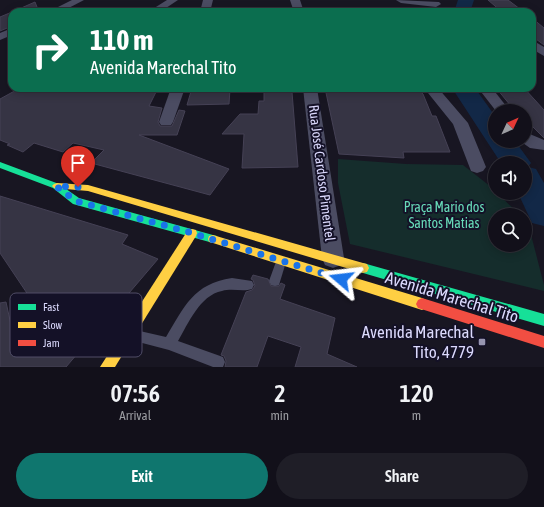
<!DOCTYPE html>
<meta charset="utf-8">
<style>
body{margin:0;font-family:"Asap Condensed",sans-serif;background:#1f1e27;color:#f1f3f6;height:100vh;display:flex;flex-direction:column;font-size:15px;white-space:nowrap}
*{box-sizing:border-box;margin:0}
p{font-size:13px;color:#9c9da2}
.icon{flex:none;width:22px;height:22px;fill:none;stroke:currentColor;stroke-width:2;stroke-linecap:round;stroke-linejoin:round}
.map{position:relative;height:367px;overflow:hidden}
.details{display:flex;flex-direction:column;background:#12101a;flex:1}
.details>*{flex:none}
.banner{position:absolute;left:8px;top:8px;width:528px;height:84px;border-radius:12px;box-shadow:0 2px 10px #0003,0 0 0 1px #313039;background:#0b6e4f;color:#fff;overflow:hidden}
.needle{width:26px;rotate:46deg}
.tools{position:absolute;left:488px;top:104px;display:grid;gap:8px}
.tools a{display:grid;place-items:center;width:44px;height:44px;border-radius:50%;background:#12101a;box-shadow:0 2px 10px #0003,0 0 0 1px #313039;font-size:20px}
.pin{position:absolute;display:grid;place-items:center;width:34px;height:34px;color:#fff;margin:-41px -17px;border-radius:50% 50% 50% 0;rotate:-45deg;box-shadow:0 0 4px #0007}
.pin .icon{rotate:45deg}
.me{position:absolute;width:44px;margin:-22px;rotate:287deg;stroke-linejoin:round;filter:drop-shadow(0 0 3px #0008)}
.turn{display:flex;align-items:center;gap:14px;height:84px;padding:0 16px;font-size:18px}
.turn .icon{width:52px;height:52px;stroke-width:2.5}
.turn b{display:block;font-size:28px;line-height:34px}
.eta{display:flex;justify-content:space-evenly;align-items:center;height:68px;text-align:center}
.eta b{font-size:24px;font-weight:600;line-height:28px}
.button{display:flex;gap:8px;margin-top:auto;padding:8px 16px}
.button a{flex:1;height:46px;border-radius:24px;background:#0f766e;color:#fff;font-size:16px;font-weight:600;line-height:46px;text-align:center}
.button a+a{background:#1f1e27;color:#f1f3f6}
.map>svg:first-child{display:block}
.green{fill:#152d2c}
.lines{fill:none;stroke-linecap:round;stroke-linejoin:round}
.river{fill:#122847;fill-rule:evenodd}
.building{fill:#363444;stroke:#454155}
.lane{fill:#4b4c62;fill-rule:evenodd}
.street{fill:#4b4c62;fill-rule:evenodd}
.fast{fill:#16e098;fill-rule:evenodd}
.slow{fill:#ffcf43;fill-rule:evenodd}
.jam{fill:#f24e42;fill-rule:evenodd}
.route{stroke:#1a73e8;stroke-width:7;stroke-dasharray:0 12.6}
.poi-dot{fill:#9795b0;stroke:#141127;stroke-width:1.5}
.labels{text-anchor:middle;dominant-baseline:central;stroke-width:4;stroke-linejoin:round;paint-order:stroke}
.street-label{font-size:14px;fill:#dbd9fd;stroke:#141127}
.park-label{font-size:14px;fill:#67dab8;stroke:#141127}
.near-street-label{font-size:17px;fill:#dbd9fd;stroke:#141127}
.near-poi-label{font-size:17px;fill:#dbd9fd;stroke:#141127;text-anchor:end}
.key{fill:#141127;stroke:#504d67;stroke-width:1}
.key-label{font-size:11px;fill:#dbd9fd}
</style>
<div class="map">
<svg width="544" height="367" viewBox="0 0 544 367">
<rect width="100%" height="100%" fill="#181622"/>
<polygon class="green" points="338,159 406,164 463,165 495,190 495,193 497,193 520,215 495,215 495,245 525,245 525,220 528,223 544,285 544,291 350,244 338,183"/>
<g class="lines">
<g class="river">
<polygon points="458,0 474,0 470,12 454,12"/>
<polygon points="452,88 475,88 495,116 495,141 515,141 531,163 528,167 536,169 544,183 544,226 532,223 518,193 525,193 525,163 501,163"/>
</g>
</g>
<g class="building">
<polygon points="488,0 508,0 524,12 502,12"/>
<polygon points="35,2 39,12 12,12"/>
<polygon points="12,12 12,26 0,31 0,17"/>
<polygon points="532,18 544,28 544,45 532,36"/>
<polygon points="20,88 158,88 149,106 162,108 158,122 160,126 172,126 179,110 185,111 177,135 139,135 229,169 210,195 91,163 104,150 73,143 63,152 34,143 23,152 7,145 10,144 0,140 0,99"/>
<polygon points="192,88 230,89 229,104 187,105"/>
<polygon points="273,88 288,88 288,92 292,92 298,167 242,168 244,134 222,134 240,114 258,114 259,101 264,101 264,92 273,92"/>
<polygon points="325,88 416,88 423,94 432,116 436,116 450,152 403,152 404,158 339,154"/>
<polygon points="502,88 524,88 544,110 544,138 525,119 525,111 515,111 497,89 503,89"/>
<polygon points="0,196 128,235 122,244 158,259 66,367 0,367 0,303 6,302 16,348 49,326 0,253"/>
<polygon points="253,275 268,279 271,286 279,286 281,283 285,285 280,299 335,318 327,354 357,367 295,367 301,347 268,336 257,367 225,367 226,361 224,356 221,355 246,292 252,290 255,286 253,280 251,279"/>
</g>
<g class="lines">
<g class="lane">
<polygon points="281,257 285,259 286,262 279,285 275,286 271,285 269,281 277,259"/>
<path d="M 232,278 L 252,281 L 254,285 L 252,289 C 243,292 232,288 222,291 C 200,295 188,324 178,341 L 223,357 L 225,362 L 223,367 L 213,367 L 169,350 L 127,339 L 125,335 L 127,331 L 131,329 L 166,337 C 185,306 193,284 232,278 Z"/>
</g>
<g class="street">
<polygon points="72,0 84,0 61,12 48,12"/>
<polygon points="167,0 178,0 160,12 148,12"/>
<polygon points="203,0 213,0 210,12 200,12"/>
<polygon points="290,0 300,0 304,12 294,12"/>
<polygon points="396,0 439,2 441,4 436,7 401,3"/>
<polygon points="12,28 12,35 0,40 0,33"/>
<polygon points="532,40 544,47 544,56 532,49"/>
<polygon points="171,88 185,88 173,122 171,125 161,125 159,122"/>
<polygon points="303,88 317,88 344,258 341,265 333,268 325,265 322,258"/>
<polygon points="424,88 438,88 468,123 486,167 483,171 477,173 471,171 453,124"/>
<polygon points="478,88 492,88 510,111 496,111"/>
<polygon points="525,132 544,140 544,150 530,148 520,141 525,141"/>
</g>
<g class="fast">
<polygon points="0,162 59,184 79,198 213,235 217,236 218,239 217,242 213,243 73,204 53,188 0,168"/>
<polygon points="363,263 544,314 544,326 363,273 359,272 357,268 359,264"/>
</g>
<g class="slow">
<polygon points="57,183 88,185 363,263 367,264 369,268 367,272 363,273 88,191 54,188 52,186 54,184"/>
<polygon points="192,229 196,230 197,233 196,236 115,367 100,367 188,230"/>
<polygon points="213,235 422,298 426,300 428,304 426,308 422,310 213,243 209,242 208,239 209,236"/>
</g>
<polygon class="jam" points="422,298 544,336 544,348 418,308 416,304 418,300"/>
</g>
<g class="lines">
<polyline class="route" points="78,187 56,186 76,201 192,233 341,279"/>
</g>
<rect class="poi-dot" x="478" y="338" width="8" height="8" rx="2"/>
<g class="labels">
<g class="street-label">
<text transform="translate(322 173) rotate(83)">Rua José Cardoso Pimentel</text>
</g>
<g class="park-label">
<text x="444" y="207">Praça Mario dos<tspan x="444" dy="16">Santos Matias</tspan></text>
</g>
<g class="near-street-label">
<text transform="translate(452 297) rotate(17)">Avenida Marechal Tito</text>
</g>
<g class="near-poi-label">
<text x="474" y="332">Avenida Marechal<tspan x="474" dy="20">Tito, 4779</tspan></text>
</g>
</g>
<rect x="10" y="293" width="132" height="64" rx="6" class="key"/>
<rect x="18" y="304" width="18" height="6" fill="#16e098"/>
<rect x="18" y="322" width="18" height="6" fill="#ffcf43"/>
<rect x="18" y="340" width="18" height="6" fill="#f24e42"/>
<g class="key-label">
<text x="43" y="311">Fast</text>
<text x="43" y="329">Slow</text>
<text x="43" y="347">Jam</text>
</g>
</svg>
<div class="tools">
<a><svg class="needle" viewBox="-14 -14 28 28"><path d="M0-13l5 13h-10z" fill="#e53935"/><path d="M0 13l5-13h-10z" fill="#9c9da2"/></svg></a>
<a><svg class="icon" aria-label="sound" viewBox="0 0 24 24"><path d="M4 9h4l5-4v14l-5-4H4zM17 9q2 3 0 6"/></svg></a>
<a><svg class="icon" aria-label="search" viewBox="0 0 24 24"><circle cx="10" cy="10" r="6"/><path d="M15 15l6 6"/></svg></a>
</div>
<div class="pin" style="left:78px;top:187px;background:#d93025"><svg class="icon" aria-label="arrive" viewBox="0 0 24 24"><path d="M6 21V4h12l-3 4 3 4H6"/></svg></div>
<svg class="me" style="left:341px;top:279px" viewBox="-20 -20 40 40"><path d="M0-17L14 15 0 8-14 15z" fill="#1a73e8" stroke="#fff" stroke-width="4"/></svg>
<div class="banner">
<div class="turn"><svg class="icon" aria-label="right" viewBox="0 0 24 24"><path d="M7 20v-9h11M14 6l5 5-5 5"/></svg><div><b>110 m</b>Avenida Marechal Tito</div></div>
</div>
</div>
<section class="details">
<div class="eta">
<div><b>07:56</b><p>Arrival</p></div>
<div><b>2</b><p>min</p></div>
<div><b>120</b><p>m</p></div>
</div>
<div class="button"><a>Exit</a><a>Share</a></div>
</section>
